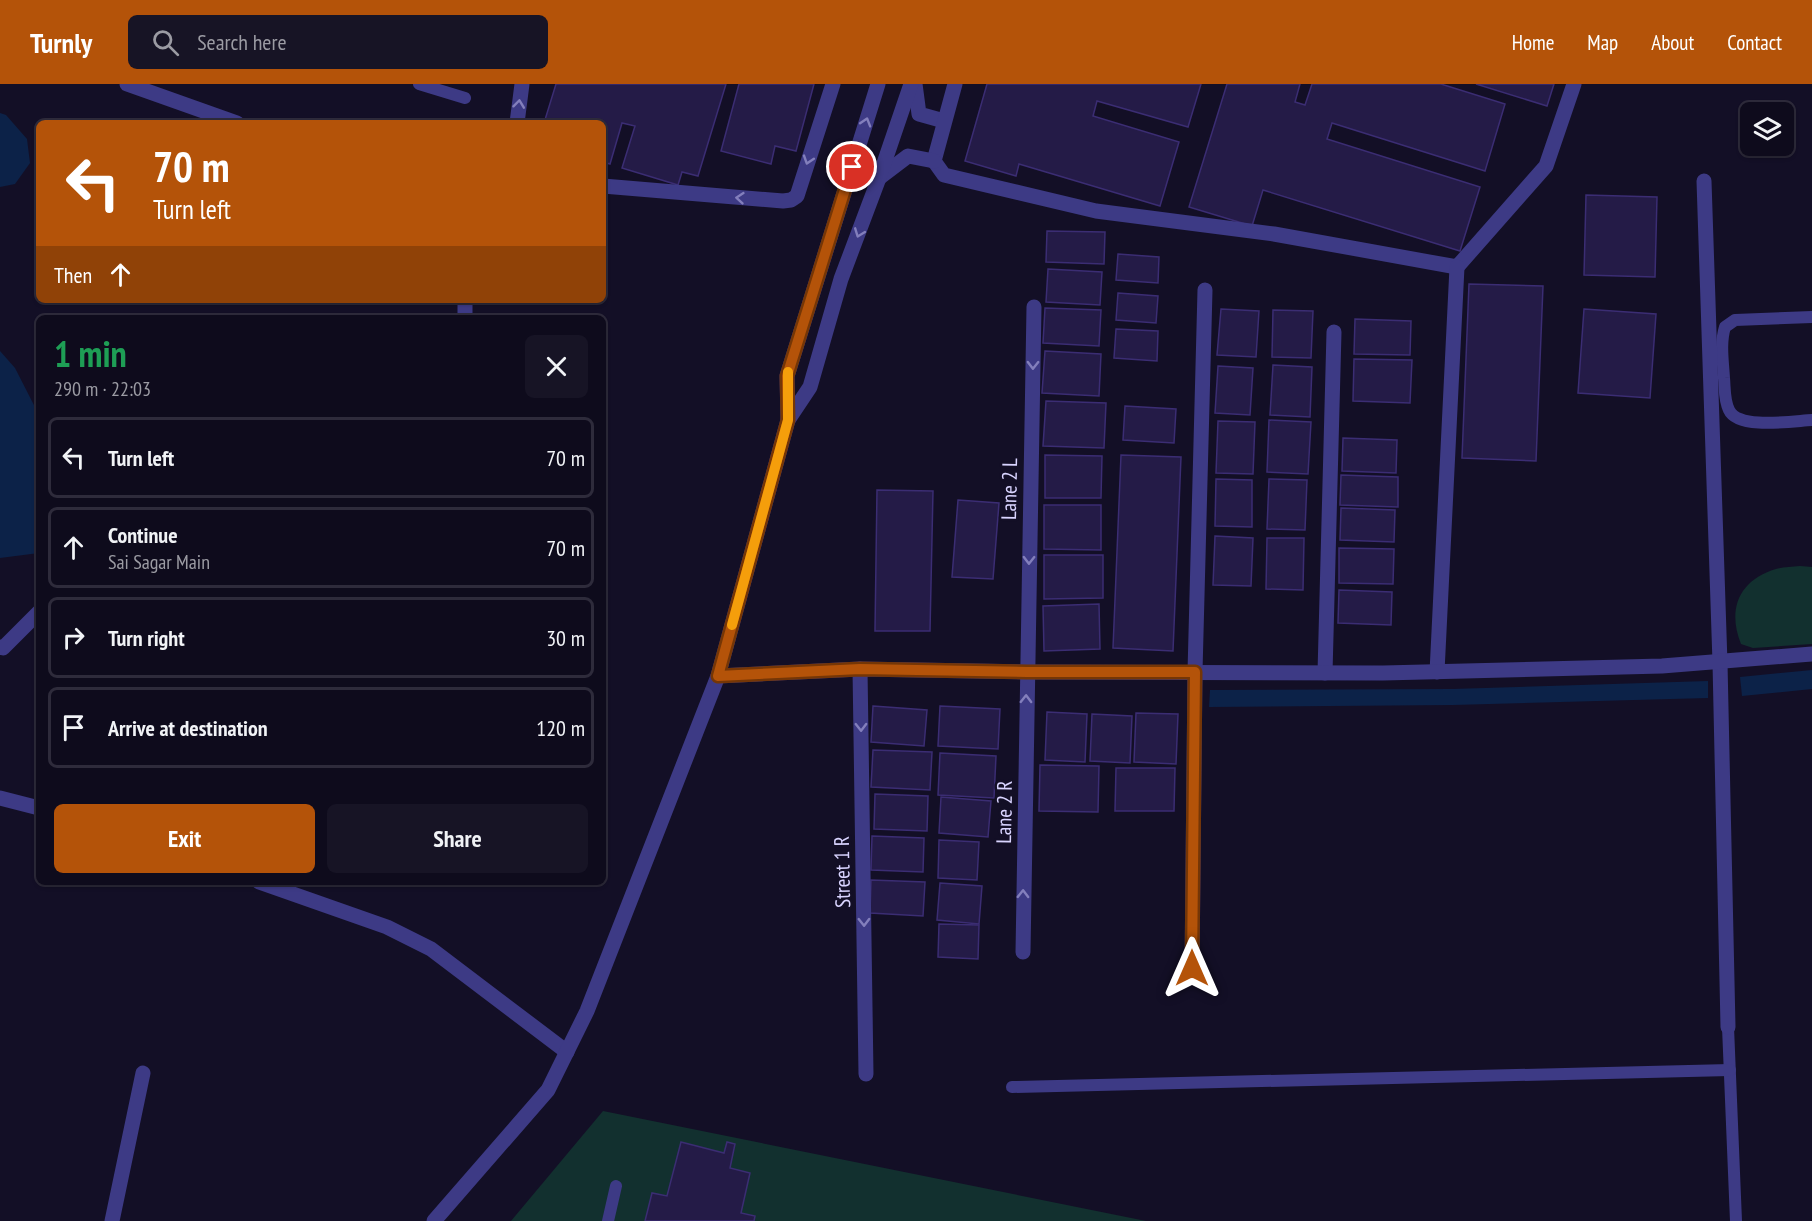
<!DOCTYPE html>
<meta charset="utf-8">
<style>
body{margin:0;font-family:"PT Sans Narrow",sans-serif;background:#171425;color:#f1f3f6;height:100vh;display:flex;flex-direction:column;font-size:22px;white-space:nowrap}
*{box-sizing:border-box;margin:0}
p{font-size:20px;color:#9b9ba3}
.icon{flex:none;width:33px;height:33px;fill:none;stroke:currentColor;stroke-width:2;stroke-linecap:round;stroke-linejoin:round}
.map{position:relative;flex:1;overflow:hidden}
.panel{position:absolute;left:36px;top:231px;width:570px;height:570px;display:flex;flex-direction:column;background:#0e0b1c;border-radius:9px;box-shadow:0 2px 4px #0004,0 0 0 2px #2e2b3b}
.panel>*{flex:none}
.hud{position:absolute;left:36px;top:36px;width:570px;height:183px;border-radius:9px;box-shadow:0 2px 4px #0004,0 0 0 2px #2e2b3b;background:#b45309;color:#fff;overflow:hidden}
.tools{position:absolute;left:1740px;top:18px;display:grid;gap:12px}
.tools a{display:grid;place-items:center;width:54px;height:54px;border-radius:9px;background:#0e0b1c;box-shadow:0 2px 4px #0004,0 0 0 2px #2e2b3b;font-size:30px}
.pin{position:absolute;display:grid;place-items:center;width:51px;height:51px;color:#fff;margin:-26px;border:3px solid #fff;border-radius:50%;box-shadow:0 2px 6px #0007}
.me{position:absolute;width:66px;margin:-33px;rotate:0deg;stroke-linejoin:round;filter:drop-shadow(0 0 4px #0008)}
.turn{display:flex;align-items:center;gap:21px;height:126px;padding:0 18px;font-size:27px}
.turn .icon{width:78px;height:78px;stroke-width:2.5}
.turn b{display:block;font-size:42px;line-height:51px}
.then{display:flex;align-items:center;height:57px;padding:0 18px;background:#0003;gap:12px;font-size:22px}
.round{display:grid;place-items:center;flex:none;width:63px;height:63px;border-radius:9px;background:#171425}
.head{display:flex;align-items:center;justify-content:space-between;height:102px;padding:0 18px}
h1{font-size:36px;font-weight:700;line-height:45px;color:#1e9e55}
.button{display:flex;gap:12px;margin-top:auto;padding:12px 18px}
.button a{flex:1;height:69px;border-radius:9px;background:#b45309;color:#fff;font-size:24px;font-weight:700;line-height:69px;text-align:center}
.button a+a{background:#171425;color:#f1f3f6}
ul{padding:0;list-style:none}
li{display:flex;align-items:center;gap:18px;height:81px;margin:0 12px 9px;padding:0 6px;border:3px solid #2e2b3b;border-radius:9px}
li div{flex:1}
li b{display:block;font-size:22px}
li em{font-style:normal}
header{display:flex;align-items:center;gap:36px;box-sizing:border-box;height:84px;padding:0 30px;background:#b45309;color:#fff}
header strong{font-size:28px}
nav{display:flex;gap:33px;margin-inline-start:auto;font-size:21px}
.search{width:420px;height:54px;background:#171425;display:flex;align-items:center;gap:15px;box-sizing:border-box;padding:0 21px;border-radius:9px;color:#9b9ba3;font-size:22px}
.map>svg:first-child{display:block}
.green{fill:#12302f}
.water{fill:#0c2248}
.building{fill:#241b47;stroke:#3b2d73;stroke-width:1.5}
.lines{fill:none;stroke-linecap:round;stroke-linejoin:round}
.service{stroke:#3d3a85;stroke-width:12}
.minor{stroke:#3d3a85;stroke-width:15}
.oneway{stroke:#837fbc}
.route-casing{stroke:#753606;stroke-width:15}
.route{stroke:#b45309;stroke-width:10}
.slow{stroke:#f59e0b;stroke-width:10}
.labels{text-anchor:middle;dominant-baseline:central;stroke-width:5;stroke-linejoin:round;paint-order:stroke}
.street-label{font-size:21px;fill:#d9d4ff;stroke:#130f26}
</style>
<header>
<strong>Turnly</strong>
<div class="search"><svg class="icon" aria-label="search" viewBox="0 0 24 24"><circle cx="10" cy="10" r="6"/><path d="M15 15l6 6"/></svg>Search here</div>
<nav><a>Home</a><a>Map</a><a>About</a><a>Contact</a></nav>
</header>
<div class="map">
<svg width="1812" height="1137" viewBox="0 0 1812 1137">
<rect width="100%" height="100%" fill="#130f26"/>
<g class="green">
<path d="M 1800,482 L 1812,483 L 1812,560 L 1753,564 L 1741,560 C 1727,525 1739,496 1776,485 C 1783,483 1792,483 1800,482 Z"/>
<polygon points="603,1027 1146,1137 511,1137"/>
</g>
<g class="water">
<polygon points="0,29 6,31 27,55 30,79 15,100 0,103"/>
<polygon points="0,267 15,284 39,331 39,469 0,474"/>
<polygon points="1812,586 1812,605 1742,612 1740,593"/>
<polygon points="1708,597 1708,614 1453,621 1209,623 1210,606 1452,605"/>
</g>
<g class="building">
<polygon points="556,0 726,0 698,92 682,88 678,101 622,84 635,42 622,39 610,80 603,78 603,39 544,39"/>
<polygon points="739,0 814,0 796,67 775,62 771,80 721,67"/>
<polygon points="987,0 1201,0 1188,43 1097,17 1093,32 1179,58 1160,122 1019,80 1016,92 965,77"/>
<polygon points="1227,0 1300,0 1295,18 1305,21 1312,0 1441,0 1505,20 1485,87 1332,39 1327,55 1480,103 1460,167 1263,106 1252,142 1189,123"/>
<polygon points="1476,0 1554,0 1547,22"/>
<polygon points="1586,111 1657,113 1655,193 1584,191"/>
<polygon points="1047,147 1105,148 1104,180 1046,178"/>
<polygon points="1118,170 1159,173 1158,199 1116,196"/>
<polygon points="1048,185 1102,188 1100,221 1046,218"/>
<polygon points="1469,200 1543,202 1536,377 1462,374"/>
<polygon points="1118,209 1158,212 1156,239 1116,236"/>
<polygon points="1045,224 1101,226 1099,262 1043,259"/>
<polygon points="1221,225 1259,227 1256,273 1217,271"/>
<polygon points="1584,225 1656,230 1650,314 1578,309"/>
<polygon points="1273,226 1313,227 1311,274 1272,273"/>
<polygon points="1355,235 1411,237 1410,271 1354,270"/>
<polygon points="1116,245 1158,247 1157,277 1114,274"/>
<polygon points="1045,267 1101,270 1099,312 1042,309"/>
<polygon points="1354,275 1412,276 1410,319 1353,317"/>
<polygon points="1273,281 1312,283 1310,333 1270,331"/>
<polygon points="1218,282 1253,284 1250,331 1215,329"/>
<polygon points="1046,317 1106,319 1104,364 1043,362"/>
<polygon points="1125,322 1176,325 1174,359 1123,356"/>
<polygon points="1269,336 1311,338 1308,390 1267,388"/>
<polygon points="1218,337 1255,338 1253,390 1216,389"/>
<polygon points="1343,354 1397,356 1396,389 1342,387"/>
<polygon points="1045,371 1102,372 1101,414 1045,414"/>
<polygon points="1121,371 1181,373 1173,567 1113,564"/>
<polygon points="1341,391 1398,393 1398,423 1340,421"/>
<polygon points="1216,395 1252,396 1252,443 1215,442"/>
<polygon points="1269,395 1307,396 1305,446 1267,445"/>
<polygon points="877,406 933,407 930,547 875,547"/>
<polygon points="958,416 999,419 993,495 952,493"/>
<polygon points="1044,421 1101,421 1101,466 1044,465"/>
<polygon points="1341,424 1395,426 1394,458 1340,456"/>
<polygon points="1215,452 1253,454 1251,502 1213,501"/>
<polygon points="1267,454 1304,454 1303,506 1266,505"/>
<polygon points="1339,464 1394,465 1393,500 1339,499"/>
<polygon points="1044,471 1103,471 1103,514 1044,515"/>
<polygon points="1339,506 1392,508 1391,541 1338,539"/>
<polygon points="1099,520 1100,565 1044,567 1043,522"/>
<polygon points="873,622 927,626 924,662 871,658"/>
<polygon points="940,622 1000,625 998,665 938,662"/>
<polygon points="1047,628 1087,630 1085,678 1045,676"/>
<polygon points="1136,629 1178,630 1176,680 1134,678"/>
<polygon points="1092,630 1132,632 1130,679 1090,677"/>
<polygon points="873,666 932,668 930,706 871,703"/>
<polygon points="940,669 996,672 994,714 938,711"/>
<polygon points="1040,681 1099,682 1098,728 1039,727"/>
<polygon points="1116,684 1175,684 1174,727 1115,727"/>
<polygon points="875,710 928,712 927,747 874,745"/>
<polygon points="941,713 991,717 988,753 939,749"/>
<polygon points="872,752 924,754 923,788 871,786"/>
<polygon points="939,756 979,758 977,796 938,794"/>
<polygon points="871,796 925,798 923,832 870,829"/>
<polygon points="940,799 982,802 979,840 937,836"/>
<polygon points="939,840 979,841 978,875 938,873"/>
<polygon points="681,1058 724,1069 727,1058 735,1060 730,1084 750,1089 741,1129 755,1132 754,1137 645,1137 652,1109 667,1112"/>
</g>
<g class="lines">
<g class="service">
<polyline points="419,0 465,14"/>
<path d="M 1812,233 L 1735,236 L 1725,243 C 1720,259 1723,277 1724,294 C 1725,304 1724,316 1729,326 C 1738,346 1793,337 1812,336"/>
<polyline points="1728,943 1736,1137"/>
<polyline points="1012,1003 1730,986"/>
<polyline points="608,1137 616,1102"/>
</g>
<g class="minor">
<polyline points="127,0 237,39"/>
<polyline points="915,0 919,30 944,37"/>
<polyline points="955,0 934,77 944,91 1096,127 1274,150 1457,183 1546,82 1574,0"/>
<polyline points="517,39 522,0"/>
<polyline points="879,94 908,72 934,77"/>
<polyline points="1704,97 1720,579 1728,943"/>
<polyline points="603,102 783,117 791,116 797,112 833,0"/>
<polyline points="465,234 465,216"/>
<polyline points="788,336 810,303 841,195 879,94 911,0"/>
<polyline points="0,563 3,564 39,528"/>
<polyline points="860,585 866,990"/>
<polyline points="1437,588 1457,183"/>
<polyline points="1325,589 1334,248"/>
<polyline points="718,592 860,585 1027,588 1383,589 1662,582 1812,570"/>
<polyline points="0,714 39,724"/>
<polyline points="259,798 387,843 431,865 567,968"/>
<polyline points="1023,868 1034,223"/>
<polyline points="1192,884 1195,588 1205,206"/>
<polyline points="112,1137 143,989"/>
<polyline points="434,1137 548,1006 587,927 718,592 788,336 787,292 878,0"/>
</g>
</g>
<defs><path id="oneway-chevron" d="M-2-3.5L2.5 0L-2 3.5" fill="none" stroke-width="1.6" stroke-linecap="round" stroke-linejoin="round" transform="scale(1.5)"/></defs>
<g class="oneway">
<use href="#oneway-chevron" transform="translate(519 20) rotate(-83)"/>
<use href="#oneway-chevron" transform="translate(866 38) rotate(-73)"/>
<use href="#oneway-chevron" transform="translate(808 76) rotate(108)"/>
<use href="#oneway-chevron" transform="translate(740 114) rotate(-175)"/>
<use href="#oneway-chevron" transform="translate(859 149) rotate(111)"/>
<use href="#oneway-chevron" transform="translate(1033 281) rotate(91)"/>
<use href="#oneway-chevron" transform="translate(1029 476) rotate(91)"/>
<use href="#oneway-chevron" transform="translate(1026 615) rotate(-89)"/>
<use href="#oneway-chevron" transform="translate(861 643) rotate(89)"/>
<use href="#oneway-chevron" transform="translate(1023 810) rotate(-89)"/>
<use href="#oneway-chevron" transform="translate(864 838) rotate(89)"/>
</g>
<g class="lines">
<g class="route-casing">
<polyline id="route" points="852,83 787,292 788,336 718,592 860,585 1027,588 1195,588 1192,884"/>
</g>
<use href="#route" class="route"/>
<polyline class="slow" points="732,541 788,336 788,288"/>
</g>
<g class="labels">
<g class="street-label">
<text transform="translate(1009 405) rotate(-89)">Lane 2 L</text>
<text transform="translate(1004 728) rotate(-89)">Lane 2 R</text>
<text transform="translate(842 788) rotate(-91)">Street 1 R</text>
</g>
</g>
</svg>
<div class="tools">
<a><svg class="icon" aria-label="layers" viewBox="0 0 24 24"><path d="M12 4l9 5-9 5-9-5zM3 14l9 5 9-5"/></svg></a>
</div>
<div class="pin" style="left:852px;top:83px;background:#d93025"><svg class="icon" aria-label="arrive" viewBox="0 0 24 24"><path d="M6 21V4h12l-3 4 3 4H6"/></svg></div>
<svg class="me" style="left:1192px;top:884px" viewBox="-20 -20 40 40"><path d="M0-17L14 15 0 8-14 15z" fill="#b45309" stroke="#fff" stroke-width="4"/></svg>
<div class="hud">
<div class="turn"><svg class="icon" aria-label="left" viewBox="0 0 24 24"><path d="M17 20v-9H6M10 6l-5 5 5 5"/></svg><div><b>70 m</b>Turn left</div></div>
<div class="then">Then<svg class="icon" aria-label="ahead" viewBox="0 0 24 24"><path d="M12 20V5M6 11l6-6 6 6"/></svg></div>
</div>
<section class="panel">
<div class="head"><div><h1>1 min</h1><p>290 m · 22:03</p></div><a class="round"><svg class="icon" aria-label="close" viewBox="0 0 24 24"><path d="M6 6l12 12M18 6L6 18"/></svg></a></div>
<ul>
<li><svg class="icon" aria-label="left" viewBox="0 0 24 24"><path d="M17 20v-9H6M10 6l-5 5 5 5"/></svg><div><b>Turn left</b></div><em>70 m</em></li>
<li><svg class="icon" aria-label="ahead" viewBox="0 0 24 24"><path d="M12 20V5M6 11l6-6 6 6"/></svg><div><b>Continue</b><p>Sai Sagar Main</p></div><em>70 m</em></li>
<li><svg class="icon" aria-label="right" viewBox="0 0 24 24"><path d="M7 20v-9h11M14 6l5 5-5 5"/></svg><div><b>Turn right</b></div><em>30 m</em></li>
<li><svg class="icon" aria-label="arrive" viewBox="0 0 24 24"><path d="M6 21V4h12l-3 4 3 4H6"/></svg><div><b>Arrive at destination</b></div><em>120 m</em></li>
</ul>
<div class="button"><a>Exit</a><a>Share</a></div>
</section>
</div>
